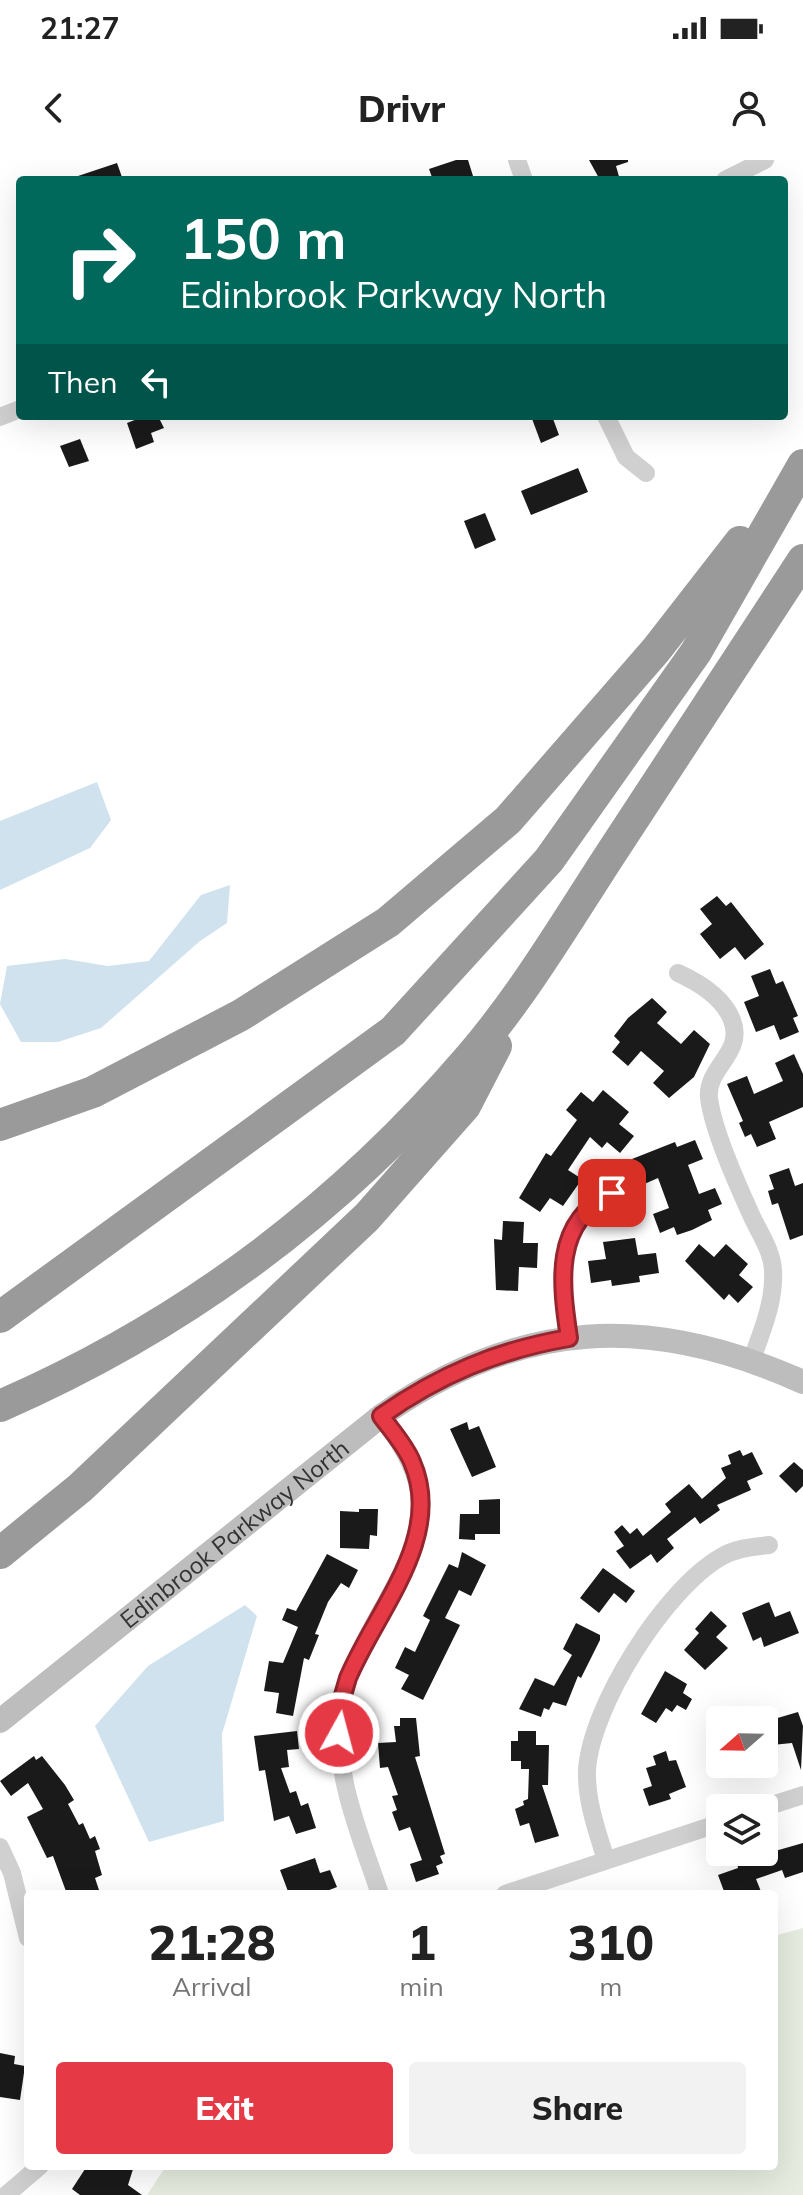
<!DOCTYPE html>
<style>
body{margin:0;font-family:Mulish,sans-serif;background:#f2f2f2;color:#222;height:100vh;display:flex;flex-direction:column;font-size:30px;white-space:nowrap}
*{box-sizing:border-box;margin:0}
p{font-size:26px;color:#767676}
.icon{flex:none;width:44px;height:44px;fill:none;stroke:currentColor;stroke-width:2;stroke-linecap:round;stroke-linejoin:round}
.map{position:relative;flex:1;overflow:hidden}
.panel{position:absolute;left:24px;top:1730px;width:754px;height:280px;display:flex;flex-direction:column;background:#fff;border-radius:8px;box-shadow:0 8px 32px #0002}
.panel>*{flex:none}
.guide{position:absolute;left:16px;top:16px;width:772px;height:244px;border-radius:8px;box-shadow:0 8px 32px #0002;background:#00695c;color:#fff;overflow:hidden}
.needle{width:52px;rotate:250deg}
.controls{position:absolute;left:706px;top:1546px;display:grid;gap:16px}
.controls a{display:grid;place-items:center;width:72px;height:72px;border-radius:8px;background:#fff;box-shadow:0 8px 32px #0002;font-size:40px}
.pin{position:absolute;display:grid;place-items:center;width:68px;height:68px;color:#fff;margin:-34px;border-radius:16px;box-shadow:0 4px 12px #0006}
.me{position:absolute;width:88px;margin:-44px;rotate:7deg;stroke-linejoin:round;filter:drop-shadow(0 0 6px #0008)}
.turn{display:flex;align-items:center;gap:28px;height:168px;padding:0 32px;font-size:36px}
.turn .icon{width:104px;height:104px;stroke-width:2.5}
.turn b{display:block;font-size:56px;line-height:68px}
.then{display:flex;align-items:center;height:76px;padding:0 32px;background:#0003;gap:16px;font-size:30px}
.eta{display:flex;justify-content:space-evenly;align-items:center;height:136px;text-align:center}
.eta b{font-size:48px;font-weight:800;line-height:56px}
.button{display:flex;gap:16px;margin-top:auto;padding:16px 32px}
.button a{flex:1;height:92px;border-radius:8px;background:#e63946;color:#fff;font-size:32px;font-weight:800;line-height:92px;text-align:center}
.button a+a{background:#f2f2f2;color:#222}
.status{display:flex;justify-content:space-between;align-items:center;height:56px;padding:0 40px;background:#fff;direction:ltr}
.status svg{height:22px;fill:currentColor}
header{display:flex;justify-content:space-between;align-items:center;height:104px;padding:0 32px;background:#fff;font-size:36px;font-weight:800}
.map>svg:first-child{display:block}
.green{fill:#e6ecdf}
.water{fill:#cfe2ee}
.building{fill:#1a1a1a}
.lines{fill:none;stroke-linecap:round;stroke-linejoin:round}
.street{stroke:#d0d0d0;stroke-width:18}
.secondary{stroke:#bdbdbd;stroke-width:24}
.highway{stroke:#9a9a9a;stroke-width:32}
.route-casing{stroke:#96252e;stroke-width:20}
.route{stroke:#e63946;stroke-width:14}
.labels{text-anchor:middle;dominant-baseline:central;stroke-width:8;stroke-linejoin:round;paint-order:stroke}
.street-label{font-size:24px;fill:#333;stroke:#fff}
</style>
<div class="status"><b>21:27</b><svg viewBox="0 0 49 12"><path d="M0 12V9h3v3zM5 12V6h3v6zM10 12V3h3v9zM15 12V0h3v12zM26 1h20v11H26zM47 4h2v5h-2z"/></svg></div>
<header><svg class="icon" aria-label="back" viewBox="0 0 24 24"><path d="M15 5l-7 7 7 7"/></svg>Drivr<svg class="icon" aria-label="person" viewBox="0 0 24 24"><circle cx="12" cy="8" r="4"/><path d="M4 21q1-7 8-7t8 7"/></svg></header>
<div class="map">
<svg width="803" height="2035" viewBox="0 0 803 2035">
<rect width="100%" height="100%" fill="#fff"/>
<polygon class="green" points="803,1768 803,2035 147,2035 166,2006 774,2006 774,1776"/>
<g class="water">
<polygon points="97,622 111,660 90,688 0,730 0,661"/>
<polygon points="230,725 227,763 200,781 101,868 58,882 21,882 0,844 7,806 65,799 108,806 149,801 201,735"/>
<polygon points="245,1445 257,1456 222,1574 224,1661 149,1682 95,1566 148,1506"/>
</g>
<g class="building">
<polygon points="456,0 468,0 473,16 462,20 433,20 429,9"/>
<polygon points="589,0 628,0 628,2 616,6 620,20 600,20"/>
<polygon points="117,3 123,20 72,20 72,18"/>
<polygon points="145,256 158,256 164,268 151,273 154,282 136,289 127,263"/>
<polygon points="531,256 552,256 559,275 541,283"/>
<polygon points="80,279 89,301 69,307 60,286"/>
<polygon points="578,308 588,332 531,355 521,331"/>
<polygon points="485,353 496,380 475,389 464,361"/>
<polygon points="717,736 726,746 731,742 764,784 745,800 735,787 720,799 700,774 712,764 700,749"/>
<polygon points="770,809 776,824 783,821 798,856 793,858 799,872 780,880 774,865 756,872 744,842 759,836 751,816"/>
<polygon points="652,838 667,852 657,863 681,884 694,870 710,884 694,917 669,938 653,923 664,911 641,891 628,906 612,892 620,882 614,876 628,858"/>
<polygon points="794,894 803,914 803,947 769,962 776,979 757,987 751,974 745,977 739,963 743,961 727,924 747,916 754,934 783,921 775,903"/>
<polygon points="603,930 629,952 619,964 634,976 620,993 607,982 602,988 590,977 568,1010 582,1019 563,1046 550,1038 540,1052 519,1038 546,993 551,996 577,960 566,950 581,932 593,942"/>
<polygon points="695,980 703,999 688,1005 699,1034 715,1028 722,1044 708,1050 712,1060 692,1070 677,1075 674,1067 660,1073 653,1054 669,1048 658,1018 642,1025 632,999 675,982 677,987"/>
<polygon points="789,1008 795,1026 803,1023 803,1075 790,1080 778,1043 772,1045 768,1031 774,1029 769,1015"/>
<polygon points="503,1061 524,1062 523,1083 538,1083 537,1108 519,1107 518,1131 496,1130 494,1079 502,1080"/>
<polygon points="635,1078 638,1095 656,1093 659,1113 639,1116 640,1122 612,1126 611,1120 591,1123 588,1101 606,1099 603,1082"/>
<polygon points="699,1084 714,1097 726,1084 748,1104 739,1115 753,1127 738,1143 729,1134 724,1140 685,1101"/>
<polygon points="467,1262 469,1270 479,1266 496,1307 472,1317 450,1269"/>
<polygon points="740,1290 743,1296 752,1292 763,1314 747,1321 751,1330 717,1345 720,1350 700,1364 695,1357 667,1379 674,1388 657,1403 651,1394 630,1409 616,1391 624,1386 614,1372 622,1365 630,1374 637,1368 643,1376 671,1352 665,1344 689,1324 702,1339 726,1318 721,1308 731,1304 728,1295"/>
<polygon points="794,1302 803,1310 803,1326 796,1333 779,1316"/>
<polygon points="500,1339 500,1374 475,1374 475,1380 459,1379 460,1354 479,1354 479,1340"/>
<polygon points="359,1349 378,1349 377,1376 370,1375 369,1389 340,1388 340,1351 359,1352"/>
<polygon points="462,1392 486,1405 471,1436 459,1430 445,1458 460,1465 423,1540 401,1529 409,1515 395,1508 405,1487 415,1492 430,1460 423,1456 449,1404 458,1408"/>
<polygon points="327,1394 358,1410 349,1428 341,1423 328,1442 315,1474 319,1475 309,1500 304,1498 293,1556 276,1553 279,1533 264,1531 269,1501 283,1503 298,1467 282,1460 287,1448 296,1451"/>
<polygon points="603,1408 635,1431 626,1443 614,1433 599,1453 580,1438"/>
<polygon points="769,1442 775,1457 790,1451 799,1473 764,1487 761,1477 753,1481 742,1453"/>
<polygon points="711,1451 727,1466 716,1477 728,1488 705,1510 684,1490 699,1473 695,1469"/>
<polygon points="576,1463 600,1475 600,1480 581,1518 578,1516 566,1546 553,1542 549,1550 544,1548 541,1557 519,1549 535,1518 554,1526 572,1495 563,1489"/>
<polygon points="665,1511 687,1524 683,1533 692,1539 686,1550 677,1545 672,1552 666,1548 656,1563 641,1554"/>
<polygon points="798,1552 803,1566 801,1610 792,1583 772,1585 764,1562"/>
<polygon points="400,1558 416,1558 420,1596 415,1597 445,1694 440,1696 443,1703 436,1706 439,1714 416,1722 410,1704 422,1700 410,1667 399,1671 392,1652 397,1650 392,1636 398,1635 388,1607 380,1608 378,1583 396,1582 394,1566 400,1566"/>
<polygon points="297,1571 299,1589 287,1590 289,1607 281,1608 290,1633 296,1631 301,1646 308,1643 316,1668 296,1674 289,1656 274,1661 265,1610 259,1611 254,1576"/>
<polygon points="518,1571 536,1571 536,1585 549,1585 548,1625 542,1625 559,1676 535,1683 529,1663 520,1666 515,1649 524,1645 523,1641 528,1639 529,1609 521,1609 521,1601 511,1601 511,1581 518,1581"/>
<polygon points="666,1591 669,1601 676,1600 686,1627 669,1634 671,1639 649,1646 643,1629 652,1626 646,1608 656,1605 653,1596"/>
<polygon points="34,1596 36,1600 42,1596 65,1625 74,1640 68,1644 79,1665 83,1663 90,1679 95,1676 100,1689 95,1691 102,1715 95,1718 99,1730 67,1734 53,1696 47,1698 27,1657 43,1649 28,1623 11,1636 0,1621"/>
<polygon points="711,1604 752,1604 752,1606 717,1618"/>
<polygon points="803,1683 803,1712 785,1718 782,1710 756,1719 762,1734 725,1734 718,1715 738,1708 737,1702"/>
<polygon points="315,1698 320,1713 330,1710 337,1727 319,1734 311,1730 289,1734 280,1710"/>
<polygon points="0,1893 15,1896 14,1904 25,1906 20,1940 0,1937"/>
<polygon points="87,2006 134,2006 128,2025 142,2035 80,2035 72,2029"/>
</g>
<g class="lines">
<g class="street">
<polyline points="517,0 524,20"/>
<polyline points="725,20 765,0"/>
<polyline points="606,256 626,297 646,313"/>
<polyline points="0,257 20,249"/>
<path d="M 678,813 C 700,823 723,837 732,860 C 745,893 706,907 709,938 C 713,971 739,1028 753,1059 C 761,1075 772,1092 773,1110 C 775,1141 762,1171 752,1199"/>
<path d="M 569,1178 C 561,1124 552,1062 612,1033"/>
<polyline points="763,1648 803,1635"/>
<polyline points="0,1687 12,1713 28,1778"/>
<path d="M 606,1700 C 597,1671 586,1641 587,1610 C 591,1546 665,1429 721,1397 C 736,1388 752,1387 769,1385"/>
<path d="M 380,1734 C 359,1672 332,1612 341,1545 C 345,1521 356,1498 367,1477 C 416,1384 452,1352 381,1256"/>
<polyline points="505,1734 720,1663"/>
<polyline points="6,2035 40,2006"/>
</g>
<path class="secondary" id="s1" d="M 0,1561 L 381,1256 C 520,1159 650,1153 803,1222"/>
<g class="highway">
<polyline points="0,965 93,932 241,855 388,762 508,660 656,490 740,382"/>
<polyline points="0,1157 393,871 549,700 696,492 803,305"/>
<path d="M 0,1246 C 184,1166 340,1049 470,897 C 523,835 564,766 608,698 C 673,599 738,500 803,400"/>
<polyline points="0,1393 80,1328 367,1057 465,946 496,886"/>
</g>
</g>
<g class="lines">
<g class="route-casing">
<path id="route" d="M 339,1573 L 341,1542 L 348,1518 C 376,1451 445,1377 412,1302 C 405,1285 392,1271 381,1256 C 439,1215 498,1190 569,1178 C 561,1124 552,1062 612,1033"/>
</g>
<use href="#route" class="route"/>
</g>
<g class="labels">
<g class="street-label">
<text stroke="none"><textPath href="#s1" startOffset="300">Edinbrook Parkway North</textPath></text>
</g>
</g>
</svg>
<div class="controls">
<a><svg class="needle" viewBox="-14 -14 28 28"><path d="M0-13l5 13h-10z" fill="#e53935"/><path d="M0 13l5-13h-10z" fill="#767676"/></svg></a>
<a><svg class="icon" aria-label="layers" viewBox="0 0 24 24"><path d="M12 4l9 5-9 5-9-5zM3 14l9 5 9-5"/></svg></a>
</div>
<div class="pin" style="left:612px;top:1033px;background:#d93025"><svg class="icon" aria-label="arrive" viewBox="0 0 24 24"><path d="M6 21V4h12l-3 4 3 4H6"/></svg></div>
<svg class="me" style="left:339px;top:1573px" viewBox="-20 -20 40 40"><circle r="17" fill="#e63946" stroke="#fff" stroke-width="3"/><path d="M0-11L8 9 0 5-8 9z" fill="#fff"/></svg>
<div class="guide">
<div class="turn"><svg class="icon" aria-label="right" viewBox="0 0 24 24"><path d="M7 20v-9h11M14 6l5 5-5 5"/></svg><div><b>150 m</b>Edinbrook Parkway North</div></div>
<div class="then">Then<svg class="icon" aria-label="left" viewBox="0 0 24 24"><path d="M17 20v-9H6M10 6l-5 5 5 5"/></svg></div>
</div>
<section class="panel">
<div class="eta">
<div><b>21:28</b><p>Arrival</p></div>
<div><b>1</b><p>min</p></div>
<div><b>310</b><p>m</p></div>
</div>
<div class="button"><a>Exit</a><a>Share</a></div>
</section>
</div>
